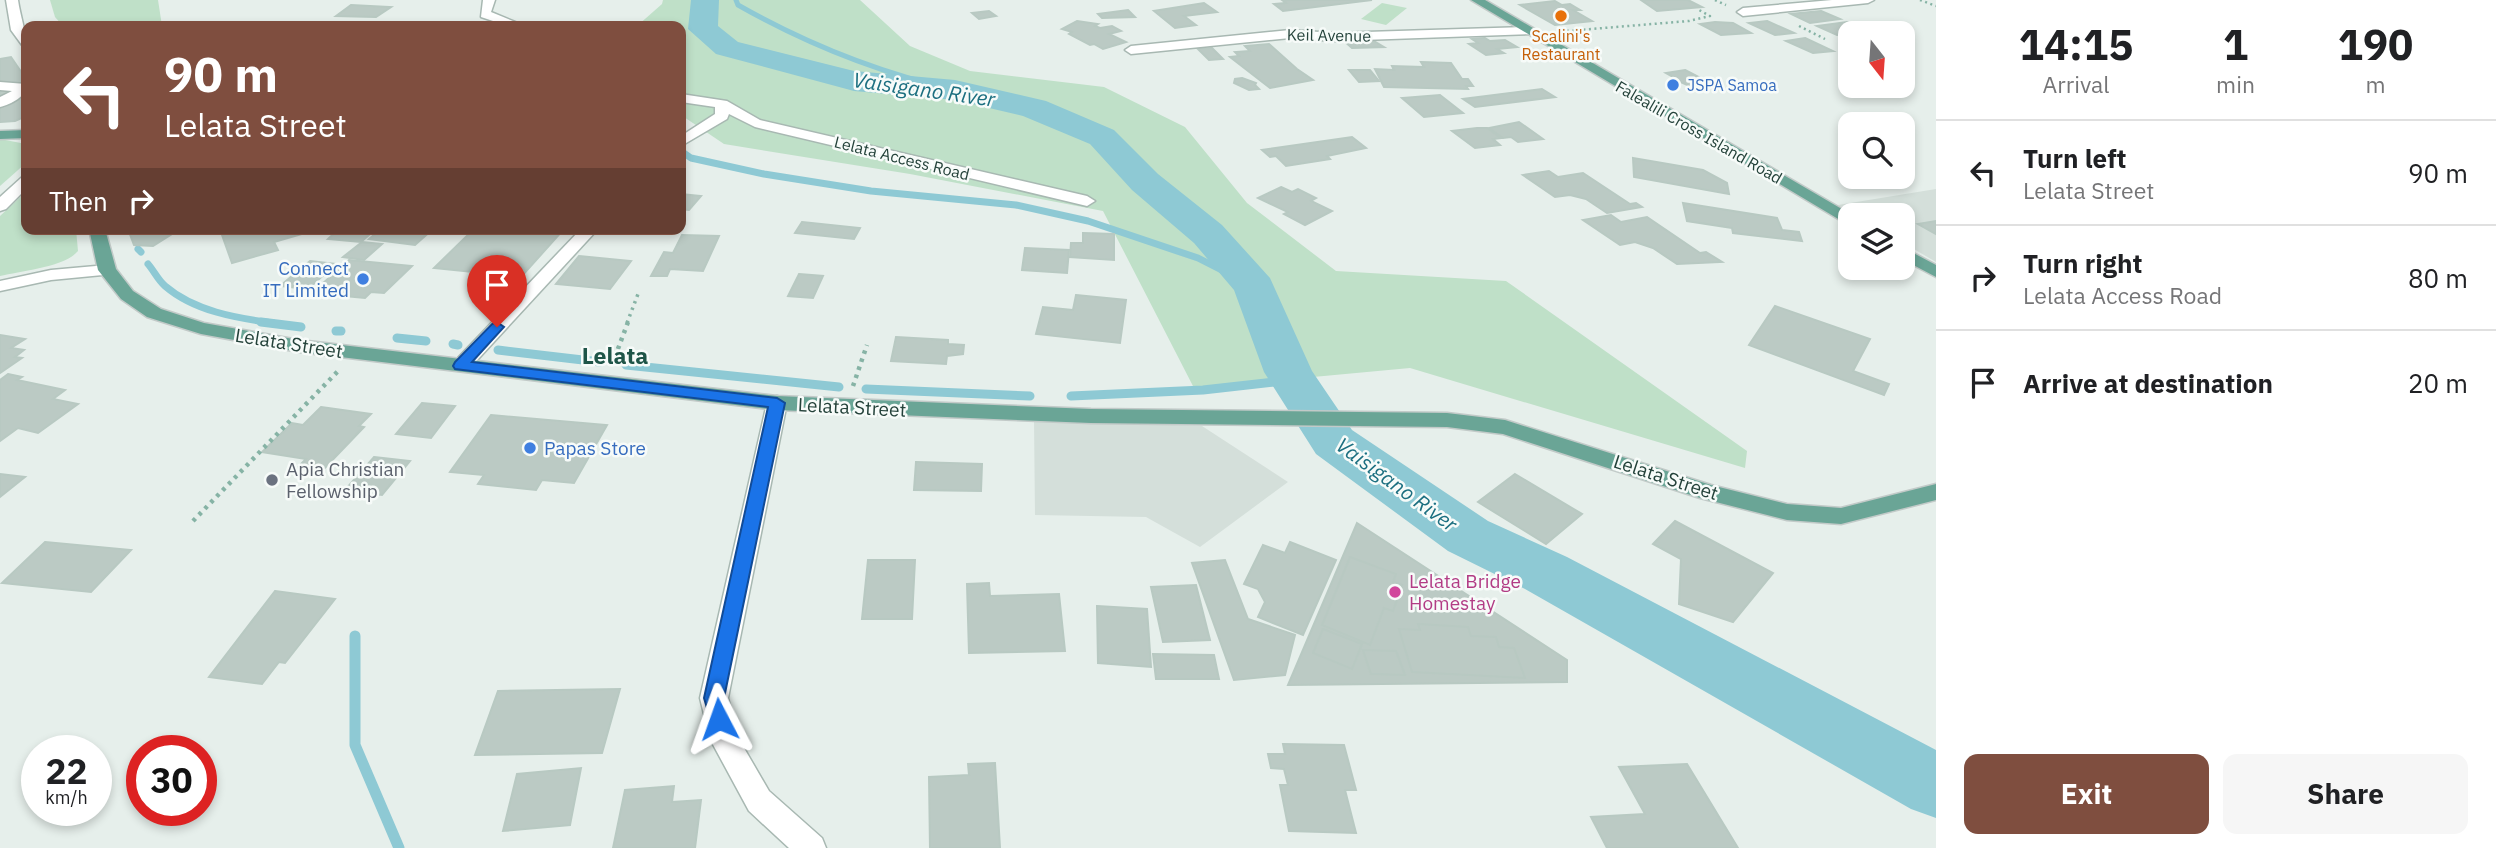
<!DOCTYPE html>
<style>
body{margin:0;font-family:"IBM Plex Sans",sans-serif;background:#f6f6f6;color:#202124;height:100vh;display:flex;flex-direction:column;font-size:26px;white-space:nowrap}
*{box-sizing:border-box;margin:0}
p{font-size:23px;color:#757577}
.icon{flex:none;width:38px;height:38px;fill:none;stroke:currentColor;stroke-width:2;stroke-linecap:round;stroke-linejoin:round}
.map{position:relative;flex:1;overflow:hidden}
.sheet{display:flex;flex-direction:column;background:#fff;width:560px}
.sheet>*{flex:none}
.top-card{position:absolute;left:21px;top:21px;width:665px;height:214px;border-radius:14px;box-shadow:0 4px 10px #0003;background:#7f4e3f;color:#fff;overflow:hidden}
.needle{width:46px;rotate:163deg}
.buttons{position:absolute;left:1838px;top:21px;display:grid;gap:14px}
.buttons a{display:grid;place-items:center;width:77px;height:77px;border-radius:14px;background:#fff;box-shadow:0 4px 10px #0003;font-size:35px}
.speed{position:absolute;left:21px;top:735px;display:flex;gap:14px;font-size:35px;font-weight:700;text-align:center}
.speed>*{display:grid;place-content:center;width:91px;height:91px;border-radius:50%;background:#fff;box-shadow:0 4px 10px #0003;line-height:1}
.speed small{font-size:18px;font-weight:400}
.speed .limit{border:10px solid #d22;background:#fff;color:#111}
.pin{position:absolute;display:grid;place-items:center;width:60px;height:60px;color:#fff;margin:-72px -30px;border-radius:50% 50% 50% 0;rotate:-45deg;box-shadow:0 0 7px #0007}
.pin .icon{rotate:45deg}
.me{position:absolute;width:77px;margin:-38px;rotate:356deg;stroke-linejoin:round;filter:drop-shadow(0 0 5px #0008)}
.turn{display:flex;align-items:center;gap:24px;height:147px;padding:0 28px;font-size:32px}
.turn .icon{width:91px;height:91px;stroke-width:2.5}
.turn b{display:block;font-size:49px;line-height:60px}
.then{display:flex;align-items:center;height:66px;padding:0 28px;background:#0003;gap:14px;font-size:26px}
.eta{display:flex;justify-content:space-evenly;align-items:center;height:119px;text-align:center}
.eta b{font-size:42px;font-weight:700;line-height:49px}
.button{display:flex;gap:14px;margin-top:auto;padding:14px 28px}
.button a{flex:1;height:80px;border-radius:14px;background:#7f4e3f;color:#fff;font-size:28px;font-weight:700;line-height:80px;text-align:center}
.button a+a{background:#f6f6f6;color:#202124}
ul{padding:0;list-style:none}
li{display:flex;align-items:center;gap:21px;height:105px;padding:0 28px;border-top:2px solid #e0e0e0}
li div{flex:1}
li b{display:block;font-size:26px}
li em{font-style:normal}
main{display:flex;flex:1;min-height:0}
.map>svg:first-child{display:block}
.built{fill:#d4dfda}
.green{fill:#bfe0c8}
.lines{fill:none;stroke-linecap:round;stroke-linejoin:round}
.stream-far3{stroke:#8ec9d4;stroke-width:5}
.stream-far2{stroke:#8ec9d4;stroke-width:7}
.stream-far1{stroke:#8ec9d4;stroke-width:9}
.stream{stroke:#8ec9d4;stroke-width:11}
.river{fill:#8ec9d4;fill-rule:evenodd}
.building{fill:#bbcac4;stroke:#b8c9c2;stroke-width:2}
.minor-casing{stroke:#a8b8b2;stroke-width:3}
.major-casing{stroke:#c2cac8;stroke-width:3}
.path-far2{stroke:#86b3a5;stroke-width:2.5;stroke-dasharray:2 3.5;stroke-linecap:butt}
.path-far1{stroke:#86b3a5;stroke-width:3.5;stroke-dasharray:2.5 4.5;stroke-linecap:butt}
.path{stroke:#86b3a5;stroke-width:4.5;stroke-dasharray:3.5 5;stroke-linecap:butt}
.minor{fill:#fff;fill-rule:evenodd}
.major{fill:#6aa596;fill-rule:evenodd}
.route{fill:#1a73e8;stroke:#114b97;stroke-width:2}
.food-dot{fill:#e8710a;stroke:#f7fbf9;stroke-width:2.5}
.shop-dot{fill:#3f7fe0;stroke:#f7fbf9;stroke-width:2.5}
.worship-dot{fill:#6b7280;stroke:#f7fbf9;stroke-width:2.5}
.hotel-dot{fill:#d1479c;stroke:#f7fbf9;stroke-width:2.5}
.labels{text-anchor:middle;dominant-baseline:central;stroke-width:5;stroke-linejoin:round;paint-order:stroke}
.far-street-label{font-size:16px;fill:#24423a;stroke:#f7fbf9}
.far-food-label{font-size:16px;fill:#c56008;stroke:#f7fbf9}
.far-shop-label{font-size:16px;fill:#366cbe;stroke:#f7fbf9;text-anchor:start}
.shop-label{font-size:19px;fill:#366cbe;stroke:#f7fbf9;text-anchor:end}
.street-label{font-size:19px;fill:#24423a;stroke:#f7fbf9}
.worship-label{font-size:19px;fill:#5b616d;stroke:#f7fbf9;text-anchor:start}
.hotel-label{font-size:19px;fill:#b23c85;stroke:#f7fbf9;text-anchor:start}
.water-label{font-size:21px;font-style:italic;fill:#1c6f80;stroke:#f7fbf9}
.quarter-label{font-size:23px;font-weight:bold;fill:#1f5548;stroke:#f7fbf9}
</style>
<main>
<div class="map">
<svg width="1936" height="848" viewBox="0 0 1936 848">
<rect width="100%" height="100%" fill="#e6efeb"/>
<g class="built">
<polygon points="1936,189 1936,262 1902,242 1902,215 1856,215 1838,205"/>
<polygon points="1034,420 1202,426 1288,482 1200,547 1146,517 1035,515"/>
</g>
<g class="green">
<polygon points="50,0 158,0 162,26 63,26 55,17"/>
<polygon points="663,0 860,0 910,46 970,71 1104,87 1185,127 1247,203 1336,271 1506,281 1747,451 1745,468 1410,368 1194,388 1103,211 910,174 724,144 681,115 681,26 637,26 662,4"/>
<polygon points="1382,3 1407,8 1386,25 1361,19"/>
<polygon points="0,139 26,144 26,163 0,186"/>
<path d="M 26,192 L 26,229 L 76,229 L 78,251 C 65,267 21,271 0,276 L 0,216 Z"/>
</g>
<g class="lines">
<path class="stream-far3" d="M 736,0 L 738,5 C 805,43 880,73 955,90"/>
<g class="stream-far2">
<polyline points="681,151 691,158 764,174 871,191 1016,205 1088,221 1198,258 1255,287"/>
<polyline points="138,249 141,252"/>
<path d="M 148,264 C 154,271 158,280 165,286 C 194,311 236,318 273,323"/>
</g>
<g class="stream-far1">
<polyline points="261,322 301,327"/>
<polyline points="336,331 341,331"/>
<polyline points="397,338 426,341"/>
<polyline points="453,344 458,345"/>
<polyline points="498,350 600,362"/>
<polyline points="626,365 839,387"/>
<polyline points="866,389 1030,396"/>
<polyline points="1071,396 1203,390 1293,380"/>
</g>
<polyline class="stream" points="355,636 355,745 399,848"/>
<polygon class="river" points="691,0 719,0 718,26 738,42 854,71 955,80 1046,101 1114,130 1158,174 1222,225 1270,278 1312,371 1352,430 1488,521 1567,557 1936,750 1936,818 1911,809 1525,589 1448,551 1316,454 1264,372 1234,290 1194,243 1132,190 1090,144 1023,116 955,100 854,91 716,54 688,29"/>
</g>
<g class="building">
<polygon points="1282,0 1372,0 1283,11 1274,4 1286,3"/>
<polygon points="1641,0 1688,0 1702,7 1657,11"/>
<polygon points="1555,1 1562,5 1570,4 1580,10 1573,10 1592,21 1555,25 1520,5"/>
<polygon points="1204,3 1217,12 1184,16 1196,25 1175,28 1154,11"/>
<polygon points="351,5 391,7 376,17 336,16"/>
<polygon points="1128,10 1135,17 1102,18 1098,14"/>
<polygon points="989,11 996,16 979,19 972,13"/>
<polygon points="1821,11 1840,19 1810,23 1791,14"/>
<polygon points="1077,21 1098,24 1095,26 1100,28 1112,26 1121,31 1109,34 1126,42 1103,49 1094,44 1090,45 1069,34 1072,32 1062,29"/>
<polygon points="1767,21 1794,33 1775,35 1749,23"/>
<polygon points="1715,22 1733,23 1751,33 1721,35 1700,24"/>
<polygon points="1847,22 1867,31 1837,35 1817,26"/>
<polygon points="1369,38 1384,47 1352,48 1343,40"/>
<polygon points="1485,38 1490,41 1505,40 1517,47 1497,49 1504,53 1486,55 1469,44 1478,43 1472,39"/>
<polygon points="1805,38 1833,51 1813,53 1786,41"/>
<polygon points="1269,44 1297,69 1313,80 1270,88 1230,57 1239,56 1235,52 1250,51 1245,46"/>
<polygon points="1212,48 1223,59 1209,60 1198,49"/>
<polygon points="11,57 26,79 26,116 15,121 0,122 0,59"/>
<polygon points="1421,62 1451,63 1462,79 1468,79 1473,86 1466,86 1468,89 1384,87 1375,69 1394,70 1392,66 1424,67"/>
<polygon points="1349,70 1370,70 1379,81 1359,82"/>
<polygon points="1685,70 1714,85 1694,88 1674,79 1677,79 1666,73"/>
<polygon points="1242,78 1256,83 1255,85 1259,89 1249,90 1234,83 1235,79"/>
<polygon points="1542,89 1555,97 1475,107 1463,99"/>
<polygon points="1440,95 1463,113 1424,117 1402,98"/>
<polygon points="1519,122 1543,139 1518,142 1511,137 1503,138 1489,128"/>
<polygon points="1477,128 1487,128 1501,138 1493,139 1500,145 1475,148 1452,131"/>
<polygon points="1352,137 1366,148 1327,156 1330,159 1286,166 1276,156 1270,157 1262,150"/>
<polygon points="1633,158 1703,170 1727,183 1729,194 1634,177"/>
<polygon points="1549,171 1558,177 1583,173 1630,204 1636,203 1642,207 1607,213 1586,199 1570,195 1555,197 1523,175"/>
<polygon points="1281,187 1292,192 1298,189 1316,198 1311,201 1332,211 1305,225 1284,214 1288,212 1258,198"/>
<polygon points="681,194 701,196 689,210 681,209"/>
<polygon points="1683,203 1777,218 1782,230 1799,232 1802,241 1733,233 1732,228 1687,221"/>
<polygon points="1611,215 1621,222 1647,217 1700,253 1706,252 1722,262 1677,264 1653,248 1635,242 1620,245 1583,220"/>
<polygon points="1936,221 1936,234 1918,224"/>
<polygon points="802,222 860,228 854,239 795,233"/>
<polygon points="128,229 180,229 153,246 134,245"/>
<polygon points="244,229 319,229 274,242 278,250 232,263 222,235"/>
<polygon points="339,229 376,229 361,242 328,239"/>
<polygon points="381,229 433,229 415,245 369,239"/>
<polygon points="474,229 564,229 521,277 434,268"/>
<polygon points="1083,233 1114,234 1114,260 1070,257 1071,243 1083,243"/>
<polygon points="682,235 719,236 703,271 670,269 667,276 651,276 664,252 673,253"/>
<polygon points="362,242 382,244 364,260 343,257"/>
<polygon points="1025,248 1069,250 1067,273 1022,270"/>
<polygon points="579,256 631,261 610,289 556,284"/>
<polygon points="349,260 412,266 384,293 371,292 365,298 312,293"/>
<polygon points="310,261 336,264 308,289 280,286"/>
<polygon points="799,274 823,276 813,298 788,296"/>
<polygon points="1076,295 1126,300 1120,343 1036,334 1043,307 1073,310"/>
<polygon points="1775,306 1870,339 1853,371 1889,384 1884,395 1749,345"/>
<polygon points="0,335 25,339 11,348 24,350 15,357 22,358 0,373"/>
<polygon points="896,337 948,340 948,344 964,345 963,354 947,356 946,364 891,361"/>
<polygon points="8,374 22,377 17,380 65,390 53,399 78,404 38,433 18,428 0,441 0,380"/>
<polygon points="422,403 455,406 431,438 396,434"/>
<polygon points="321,407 371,414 359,426 364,427 321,472 296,469 306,459 262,452 292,423 303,425"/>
<polygon points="491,415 607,425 574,483 542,480 536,490 478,484 484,475 450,472"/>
<polygon points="374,457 410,461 382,495 345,490"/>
<polygon points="916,462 982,464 981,491 914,490"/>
<polygon points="0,474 25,477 0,497"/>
<polygon points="1515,474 1582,514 1546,544 1478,502"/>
<polygon points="1675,521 1773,573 1733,622 1679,604 1681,559 1653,544"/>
<polygon points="1357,523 1567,660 1567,682 1288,685"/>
<polygon points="45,542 131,550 91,592 2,583"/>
<polygon points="1290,542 1336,560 1303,635 1258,617 1265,602 1258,589 1244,584 1263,545 1285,553"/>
<polygon points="1350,557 1396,574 1393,582 1402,585 1393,611 1384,608 1370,645 1322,625"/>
<polygon points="868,560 915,560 912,619 862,619"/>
<polygon points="1225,560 1248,619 1295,635 1285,675 1234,680 1192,563"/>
<polygon points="989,583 990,596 1059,594 1065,651 969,653 967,584"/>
<polygon points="1196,585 1210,640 1163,642 1151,587"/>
<polygon points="275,591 335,599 285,663 279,662 262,684 209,677"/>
<polygon points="1097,606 1147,609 1151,667 1098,663"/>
<polygon points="1418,624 1468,627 1471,636 1496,637 1499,647 1514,648 1525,678 1412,672 1399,629 1420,630"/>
<polygon points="1323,629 1362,644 1352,669 1313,653"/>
<polygon points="1363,650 1396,651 1405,675 1371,674"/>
<polygon points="1153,654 1214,655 1219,679 1156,679"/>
<polygon points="620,689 602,753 475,755 498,691"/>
<polygon points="1283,744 1344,745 1356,790 1345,790 1356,833 1289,831 1280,785 1288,785 1284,769 1271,768 1268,754 1285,754"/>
<polygon points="995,763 1000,848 930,848 929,777 969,775 968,764"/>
<polygon points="1687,764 1738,848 1607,848 1591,817 1645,814 1619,767"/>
<polygon points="581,768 570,825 503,831 517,774"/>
<polygon points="674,786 672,802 701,800 695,848 613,848 625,790"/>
</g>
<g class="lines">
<g class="minor-casing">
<g id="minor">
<path d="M 6,0 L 18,0 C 20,15 26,31 26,46 L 22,45 L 11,30 Z"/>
<polygon points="483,0 495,0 491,12 525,26 508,26 481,17"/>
<polygon points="1832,0 1874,0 1868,3 1743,16 1737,12 1743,8"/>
<polygon points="1527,27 1531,28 1531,34 1334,41 1290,38 1131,54 1125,50 1131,46 1290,30 1334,33"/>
<path d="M 0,82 L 26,84 C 27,97 11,104 0,107 L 0,97 L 12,91 L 0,90 Z"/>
<polygon points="681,94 727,101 760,120 1087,196 1095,201 1087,206 755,127 729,114 727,119 681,146 681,136 715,114 715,107 681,102"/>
<polygon points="26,176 26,189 6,209 0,211 0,197 21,178"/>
<polygon points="581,229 598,229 468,370 454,370 451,366 454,362"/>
<polygon points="107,265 113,266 116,270 113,274 51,280 0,291 0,281 51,270"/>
<polygon points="777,396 784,398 787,403 728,698 737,736 769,791 822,838 826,848 789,848 749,811 710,739 700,698 767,403 770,398"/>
</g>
</g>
<g class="major-casing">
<g id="major">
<polygon points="1471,0 1485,0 1852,215 1850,215 1850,226"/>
<polygon points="26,130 26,138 0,139 0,131"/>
<polygon points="89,229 105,229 116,269 133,291 161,309 204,323 299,340 777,396 1091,409 1447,413 1505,420 1711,485 1787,504 1841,508 1936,484 1936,500 1841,524 1787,520 1700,498 1503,434 1447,427 1091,423 777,410 299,352 201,334 147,317 121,299 98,270"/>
<polygon points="1902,247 1936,265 1936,277 1902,259"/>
</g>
</g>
<g class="path-far2">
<polyline points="1715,0 1726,5"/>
<polyline points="1920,0 1936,6"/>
<polyline points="1799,26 1825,39"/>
<polyline points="1567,31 1689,21 1710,16 1699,10"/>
</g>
<polyline class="path-far1" points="627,323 638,294"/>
<g class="path">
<polyline points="612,365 628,322"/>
<polyline points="853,386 867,345"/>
<polyline points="193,521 340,369"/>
</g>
<use href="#minor" class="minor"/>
<use href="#major" class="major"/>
</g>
<polygon class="route" points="497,322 504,327 472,362 777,398 785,403 724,698 730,719 727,725 719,728 712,725 704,698 768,407 455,369 453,366 455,362 492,324"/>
<circle class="food-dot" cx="1561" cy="16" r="7"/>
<g class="shop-dot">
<circle cx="1673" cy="85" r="7"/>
<circle cx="363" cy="279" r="7"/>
<circle cx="530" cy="448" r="7"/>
</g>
<circle class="worship-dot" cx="272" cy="480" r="7"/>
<circle class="hotel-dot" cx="1395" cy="592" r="7"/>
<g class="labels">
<g class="far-street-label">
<text transform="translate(1329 35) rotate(1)">Keil Avenue</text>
<text transform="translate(1699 132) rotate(30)">Falealili Cross Island Road</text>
<text transform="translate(902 158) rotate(14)">Lelata Access Road</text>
</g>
<g class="far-food-label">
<text x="1561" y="36">Scalini's<tspan x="1561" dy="18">Restaurant</tspan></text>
</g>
<g class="far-shop-label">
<text x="1687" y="85">JSPA Samoa</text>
</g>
<g class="shop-label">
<text x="349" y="268">Connect<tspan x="349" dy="22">IT Limited</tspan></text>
<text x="544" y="448" text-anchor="start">Papas Store</text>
</g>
<g class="street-label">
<text transform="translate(289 343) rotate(9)">Lelata Street</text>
<text transform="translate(852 407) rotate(3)">Lelata Street</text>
<text transform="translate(1666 477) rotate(18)">Lelata Street</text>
</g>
<g class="worship-label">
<text x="286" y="469">Apia Christian<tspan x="286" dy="22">Fellowship</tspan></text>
</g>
<g class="hotel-label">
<text x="1409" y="581">Lelata Bridge<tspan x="1409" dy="22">Homestay</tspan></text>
</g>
<g class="water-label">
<text transform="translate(924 89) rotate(8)">Vaisigano River</text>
<text transform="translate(1397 484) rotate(36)">Vaisigano River</text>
</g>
<g class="quarter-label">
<text x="615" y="355">Lelata</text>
</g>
</g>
</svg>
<div class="buttons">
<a><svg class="needle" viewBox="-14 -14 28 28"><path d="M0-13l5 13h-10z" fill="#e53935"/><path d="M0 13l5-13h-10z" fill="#757577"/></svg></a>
<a><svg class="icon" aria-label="search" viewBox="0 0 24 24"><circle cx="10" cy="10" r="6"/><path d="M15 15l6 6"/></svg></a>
<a><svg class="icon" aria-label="layers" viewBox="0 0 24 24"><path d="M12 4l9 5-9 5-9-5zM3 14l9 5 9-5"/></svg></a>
</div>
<div class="speed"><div>22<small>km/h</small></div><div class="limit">30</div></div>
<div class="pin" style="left:497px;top:327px;background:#d93025"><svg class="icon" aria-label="arrive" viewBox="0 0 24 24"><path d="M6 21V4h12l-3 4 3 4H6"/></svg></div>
<svg class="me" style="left:719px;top:719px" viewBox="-20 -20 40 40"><path d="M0-17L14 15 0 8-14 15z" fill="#1a73e8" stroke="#fff" stroke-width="4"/></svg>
<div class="top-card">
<div class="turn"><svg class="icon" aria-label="left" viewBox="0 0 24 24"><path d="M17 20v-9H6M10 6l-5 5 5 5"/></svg><div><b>90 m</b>Lelata Street</div></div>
<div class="then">Then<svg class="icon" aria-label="right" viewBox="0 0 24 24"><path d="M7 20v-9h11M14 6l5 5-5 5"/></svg></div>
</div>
</div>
<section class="sheet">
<div class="eta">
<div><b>14:15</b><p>Arrival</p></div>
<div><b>1</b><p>min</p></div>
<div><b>190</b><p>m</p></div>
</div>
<ul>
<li><svg class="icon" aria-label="left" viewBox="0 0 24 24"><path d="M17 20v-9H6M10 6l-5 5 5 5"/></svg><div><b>Turn left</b><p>Lelata Street</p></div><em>90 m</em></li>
<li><svg class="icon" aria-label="right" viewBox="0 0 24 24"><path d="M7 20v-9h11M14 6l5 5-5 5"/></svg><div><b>Turn right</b><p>Lelata Access Road</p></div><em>80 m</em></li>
<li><svg class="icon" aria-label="arrive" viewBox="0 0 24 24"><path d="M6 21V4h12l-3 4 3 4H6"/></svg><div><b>Arrive at destination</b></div><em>20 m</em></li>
</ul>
<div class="button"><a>Exit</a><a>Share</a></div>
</section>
</main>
